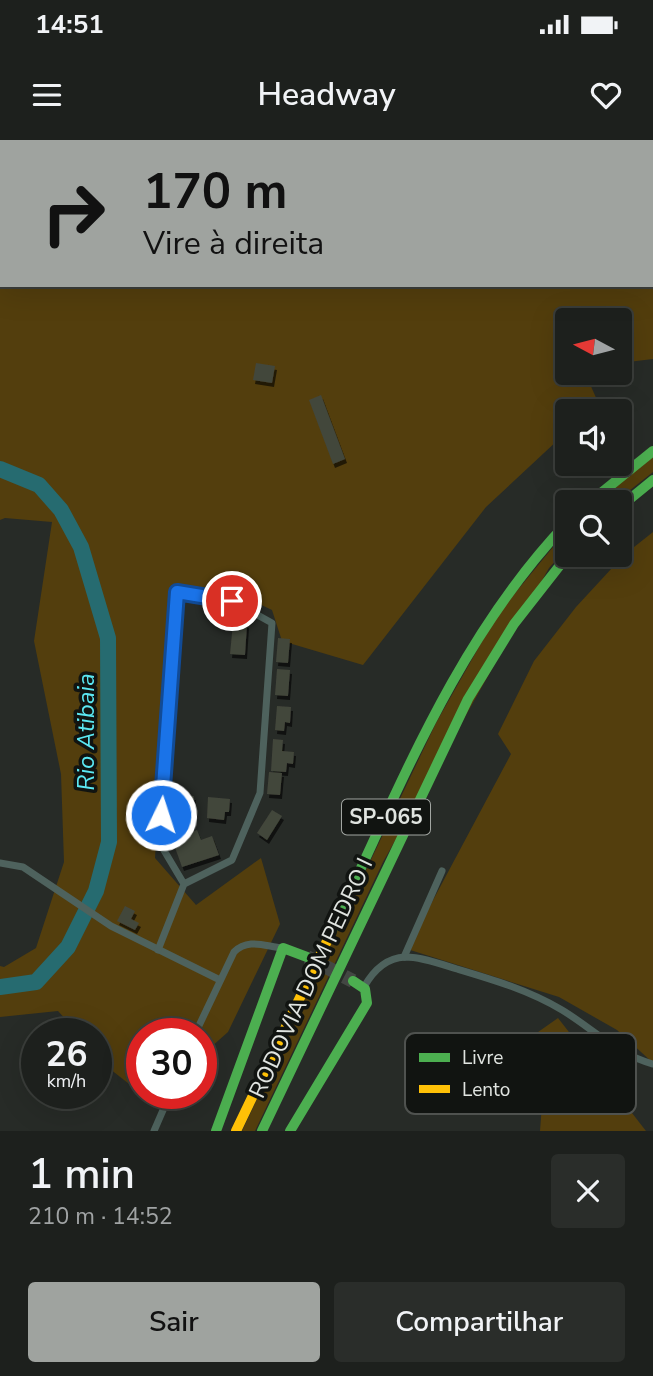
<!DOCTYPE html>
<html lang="pt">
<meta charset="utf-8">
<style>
body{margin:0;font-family:"Nunito Sans",sans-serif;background:#2a2d2a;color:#f1f3f6;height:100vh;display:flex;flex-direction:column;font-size:26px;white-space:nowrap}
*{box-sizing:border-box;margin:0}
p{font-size:23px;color:#a0a3a4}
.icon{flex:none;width:38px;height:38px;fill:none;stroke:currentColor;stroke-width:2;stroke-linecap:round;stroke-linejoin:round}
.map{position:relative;height:991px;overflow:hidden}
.details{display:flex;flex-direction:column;background:#1d201d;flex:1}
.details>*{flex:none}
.top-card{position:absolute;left:0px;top:0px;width:654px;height:147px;box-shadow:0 7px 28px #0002,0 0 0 2px #3b3e3b;background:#9fa39f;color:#111;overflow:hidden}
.needle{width:46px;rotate:277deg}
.tools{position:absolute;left:555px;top:168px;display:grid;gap:14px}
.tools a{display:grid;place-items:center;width:77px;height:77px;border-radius:7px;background:#1d201d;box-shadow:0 7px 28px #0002,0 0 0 2px #3b3e3b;font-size:35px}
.speed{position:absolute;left:21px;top:878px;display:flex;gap:14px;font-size:35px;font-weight:700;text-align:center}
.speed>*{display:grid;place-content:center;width:91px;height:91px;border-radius:50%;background:#1d201d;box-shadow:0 7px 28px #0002,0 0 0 2px #3b3e3b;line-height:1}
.speed small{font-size:18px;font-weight:400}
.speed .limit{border:10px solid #d22;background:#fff;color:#111}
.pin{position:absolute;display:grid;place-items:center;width:60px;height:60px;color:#fff;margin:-30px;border:4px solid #fff;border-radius:50%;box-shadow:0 2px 7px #0007}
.me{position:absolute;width:77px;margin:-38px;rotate:4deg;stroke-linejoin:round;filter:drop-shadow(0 0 5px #0008)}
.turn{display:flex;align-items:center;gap:24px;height:147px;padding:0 28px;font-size:32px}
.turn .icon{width:91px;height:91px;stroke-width:2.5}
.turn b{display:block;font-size:49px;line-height:60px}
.round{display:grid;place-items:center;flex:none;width:74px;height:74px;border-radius:7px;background:#2a2d2a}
.summary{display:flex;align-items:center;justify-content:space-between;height:119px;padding:0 28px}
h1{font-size:42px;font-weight:600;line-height:52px}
.action{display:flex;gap:14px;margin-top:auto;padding:14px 28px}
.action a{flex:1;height:80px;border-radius:7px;background:#9fa39f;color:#111;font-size:28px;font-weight:600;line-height:80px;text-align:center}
.action a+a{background:#2a2d2a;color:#f1f3f6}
.status{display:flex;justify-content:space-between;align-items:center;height:49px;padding:0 35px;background:#1d201d;direction:ltr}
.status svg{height:19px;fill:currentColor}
header{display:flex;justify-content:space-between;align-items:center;height:91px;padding:0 28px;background:#1d201d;font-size:32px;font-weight:600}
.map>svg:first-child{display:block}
.green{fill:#533e0d}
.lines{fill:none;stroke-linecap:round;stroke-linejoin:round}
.river{stroke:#266b70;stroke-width:16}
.building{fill:#43463b;filter:url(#shadow)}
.highway-tunnel{stroke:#434743;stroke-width:14;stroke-dasharray:14 7;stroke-linecap:butt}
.lane{stroke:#4e625d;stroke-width:3.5}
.street{stroke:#4e625d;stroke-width:7}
.fast{stroke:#4caf50;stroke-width:10}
.slow{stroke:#ffc107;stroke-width:10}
.route-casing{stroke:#114b97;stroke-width:18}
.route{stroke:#1a73e8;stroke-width:12}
.labels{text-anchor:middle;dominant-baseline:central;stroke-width:7;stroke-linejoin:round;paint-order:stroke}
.shield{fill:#111411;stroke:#a2a6a2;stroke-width:2}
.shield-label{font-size:21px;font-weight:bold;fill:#e0e4e0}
.street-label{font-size:23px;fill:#e0e4e0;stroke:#111411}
.water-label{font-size:24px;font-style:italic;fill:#5be8f3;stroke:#111411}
.key{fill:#111411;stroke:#4f524f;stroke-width:2}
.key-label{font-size:19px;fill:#e0e4e0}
</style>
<div class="status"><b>14:51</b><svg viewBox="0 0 49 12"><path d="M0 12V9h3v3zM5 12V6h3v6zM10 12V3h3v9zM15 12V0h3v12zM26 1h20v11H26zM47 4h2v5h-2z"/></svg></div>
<header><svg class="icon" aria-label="menu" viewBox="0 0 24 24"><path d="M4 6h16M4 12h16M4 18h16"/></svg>Headway<svg class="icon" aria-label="heart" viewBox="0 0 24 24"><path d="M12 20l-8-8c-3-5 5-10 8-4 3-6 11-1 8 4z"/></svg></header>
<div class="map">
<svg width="653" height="991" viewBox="0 0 653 991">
<defs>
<filter id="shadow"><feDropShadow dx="2" dy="4" stdDeviation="0" flood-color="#0009"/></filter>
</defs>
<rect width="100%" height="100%" fill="#272b27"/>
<g class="green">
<polygon points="0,0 151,2 2,2 2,145 653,145 653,72 653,219 620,223 620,180 567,180 567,233 585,233 602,271 567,271 567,295 559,299 486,367 363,525 282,501 272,470 236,453 173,447 155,718 196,765 261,718 280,784 228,892 201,916 201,894 142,894 142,954 160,954 152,962 110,929 96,914 96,894 79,894 58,871 0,877 0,826 4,827 36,808 64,722 61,634 34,501 52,382 5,378 0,380"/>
<polygon points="653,317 653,332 615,362 596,362"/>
<polygon points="567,390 567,408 549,428 383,722 255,991 242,991 436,583 497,475"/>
<polygon points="653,392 653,923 617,890 559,857 407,809 511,614 498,594 534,521 576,467 624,415"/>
<polygon points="558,878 646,991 540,991 545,924 533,914 531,897"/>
</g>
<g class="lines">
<g class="river">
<polyline points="88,0 91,2"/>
<polyline points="0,329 39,345 61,370 81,407 108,498 109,702 96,751 68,807 36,842 0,847"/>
</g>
</g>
<g class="building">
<polygon points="256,223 275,226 272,243 253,240"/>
<polygon points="321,255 345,319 333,324 309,260"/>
<polygon points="233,483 247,484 245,515 230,514"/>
<polygon points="278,498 290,499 288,523 276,522"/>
<polygon points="277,529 290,530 288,556 275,555"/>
<polygon points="277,566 291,567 290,583 285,582 284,591 275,590"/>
<polygon points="273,599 283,600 282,611 294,612 293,624 287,623 286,632 271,631"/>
<polygon points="269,632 282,633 280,655 267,654"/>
<polygon points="174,655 194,656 193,668 173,667"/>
<polygon points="208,657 230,659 229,672 225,672 224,680 207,678"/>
<polygon points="272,670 282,676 267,700 257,693"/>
<polygon points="197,690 201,700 212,696 219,715 182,727 172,699"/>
<polygon points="125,766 135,771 131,779 139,783 135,790 117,781"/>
</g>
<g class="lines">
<polyline class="highway-tunnel" points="307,817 353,841"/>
<polyline class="lane" points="648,2 649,0"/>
<g class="street">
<polyline points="0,723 23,727 111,786 220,840"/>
<polyline points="158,810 184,744 232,720 260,653 272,483 232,461 177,452 159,702 184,744"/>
<polyline points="404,817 442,731"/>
<path d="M 364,847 C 373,831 385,818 405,817 C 422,817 441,824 457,829 C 494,840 528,850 562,870 C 592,888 618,915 653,924"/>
<path d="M 195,894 L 234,812 C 248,798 264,806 282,808"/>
<polyline points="154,991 170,954"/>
</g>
<g class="fast">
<polyline points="509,2 511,0"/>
<polyline points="590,362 653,311"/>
<polyline points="620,367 653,340"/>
<path d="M 329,797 C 397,654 456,499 567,383"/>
<polyline points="216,991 283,808 307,817"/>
<polyline points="262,991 468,559 514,484 568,415"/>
<polyline points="290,991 367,863 365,849 353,841"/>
</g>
<g class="slow">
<polyline points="181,0 184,2"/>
<polyline points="236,991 329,797"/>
</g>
</g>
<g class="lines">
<g class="route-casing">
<polyline id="route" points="161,675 177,452 232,461"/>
</g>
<use href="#route" class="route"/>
</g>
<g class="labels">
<rect class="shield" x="342" y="659.5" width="88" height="35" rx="5"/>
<g class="shield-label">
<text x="386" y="677">SP-065</text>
</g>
<g class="street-label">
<text transform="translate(311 838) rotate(-65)">RODOVIA DOM PEDRO I</text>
</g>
<g class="water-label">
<text transform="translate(86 592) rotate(-90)">Rio Atibaia</text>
</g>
</g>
<rect x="405" y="893" width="231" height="81" rx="10" class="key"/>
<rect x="419" y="913" width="31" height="9" fill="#4caf50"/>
<rect x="419" y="945" width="31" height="8" fill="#ffc107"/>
<g class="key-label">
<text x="462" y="924">Livre</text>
<text x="462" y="956">Lento</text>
</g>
</svg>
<div class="tools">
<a><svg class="needle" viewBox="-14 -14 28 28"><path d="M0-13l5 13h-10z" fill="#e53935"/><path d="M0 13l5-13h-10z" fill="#a0a3a4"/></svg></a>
<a><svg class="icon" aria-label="sound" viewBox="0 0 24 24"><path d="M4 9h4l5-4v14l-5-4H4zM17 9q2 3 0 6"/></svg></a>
<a><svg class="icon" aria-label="search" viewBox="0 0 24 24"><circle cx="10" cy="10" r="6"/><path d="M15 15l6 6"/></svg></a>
</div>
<div class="speed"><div>26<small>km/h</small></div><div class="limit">30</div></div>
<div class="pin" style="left:232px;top:461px;background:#d93025"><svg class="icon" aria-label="arrive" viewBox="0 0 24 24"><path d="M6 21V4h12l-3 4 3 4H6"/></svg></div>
<svg class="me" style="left:161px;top:675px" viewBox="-20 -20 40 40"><circle r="17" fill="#1a73e8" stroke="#fff" stroke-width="3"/><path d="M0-11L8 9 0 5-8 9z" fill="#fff"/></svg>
<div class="top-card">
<div class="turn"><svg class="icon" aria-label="right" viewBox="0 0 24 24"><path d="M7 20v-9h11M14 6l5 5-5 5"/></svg><div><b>170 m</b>Vire à direita</div></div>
</div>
</div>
<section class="details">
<div class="summary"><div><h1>1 min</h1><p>210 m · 14:52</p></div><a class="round"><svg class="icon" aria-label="close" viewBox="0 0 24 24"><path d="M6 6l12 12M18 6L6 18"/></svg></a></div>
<div class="action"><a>Sair</a><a>Compartilhar</a></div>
</section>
